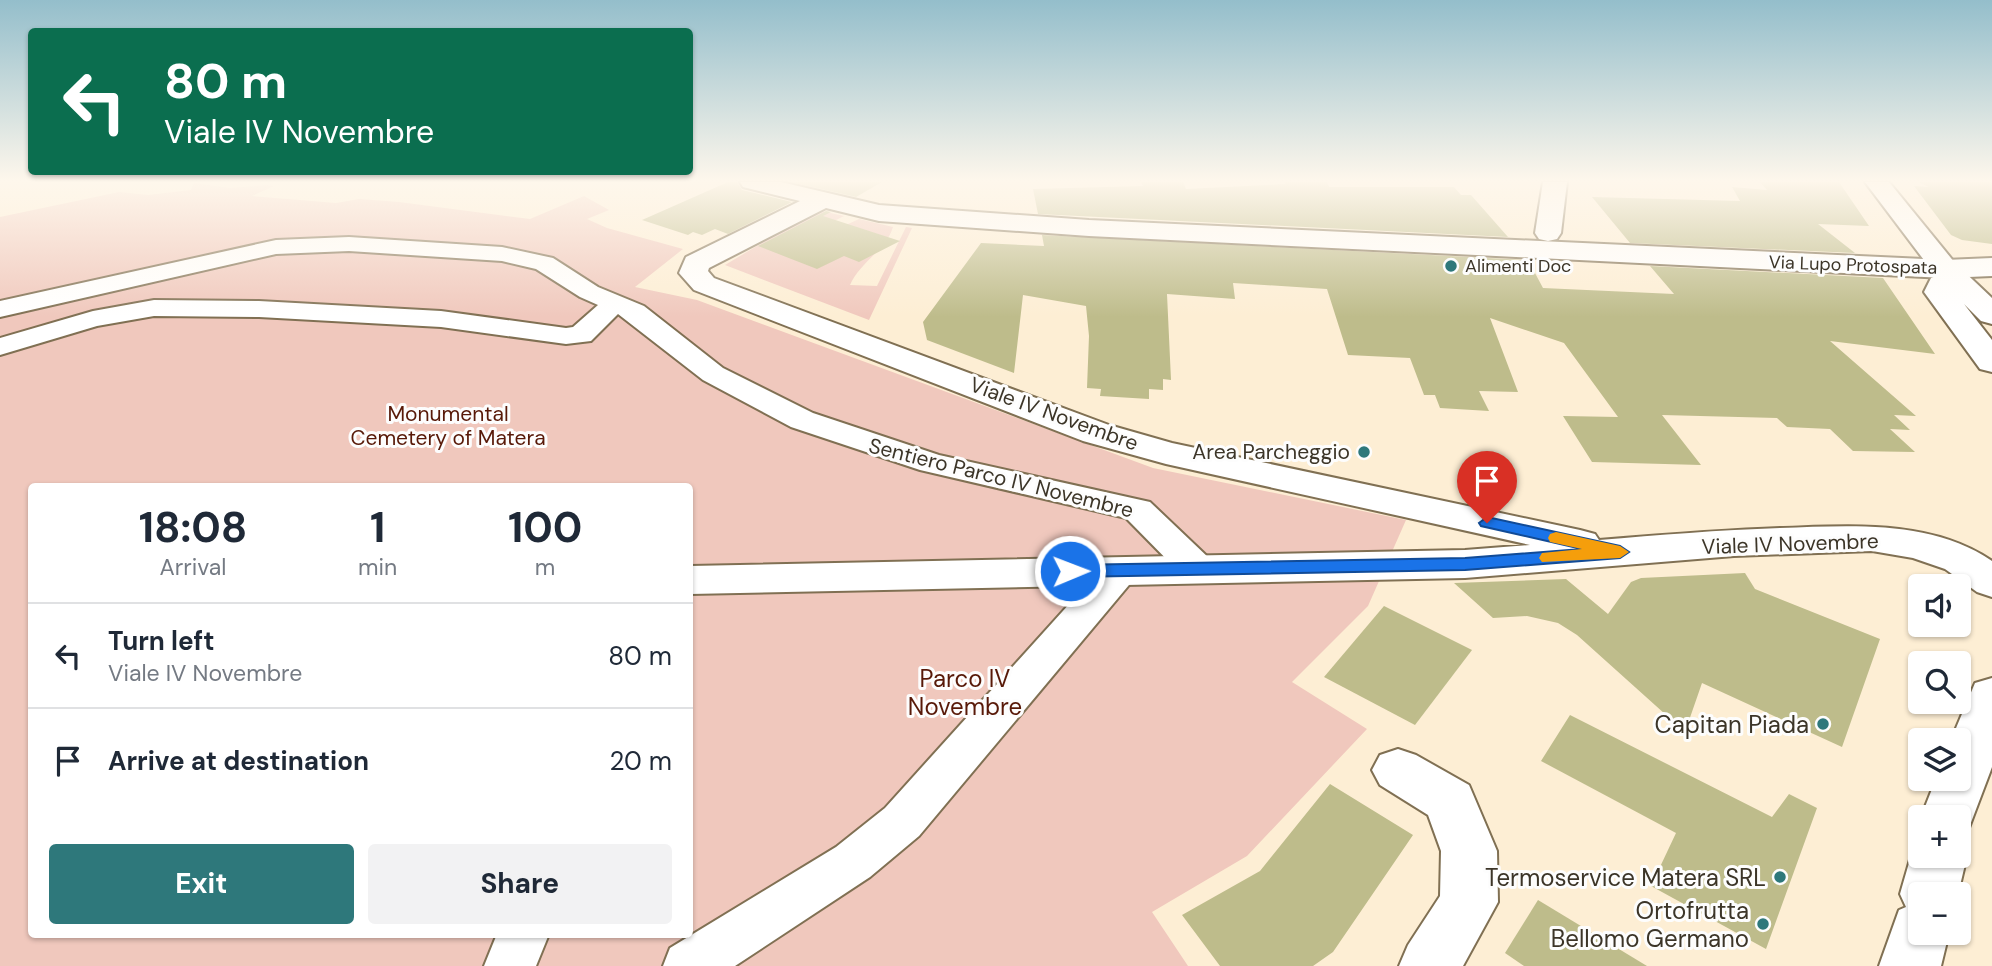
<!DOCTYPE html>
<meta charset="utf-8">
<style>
body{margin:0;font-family:"DM Sans",sans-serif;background:#f2f2f3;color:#1f2937;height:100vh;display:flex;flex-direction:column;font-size:26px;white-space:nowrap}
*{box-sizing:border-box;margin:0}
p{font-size:23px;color:#747a83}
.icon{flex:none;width:38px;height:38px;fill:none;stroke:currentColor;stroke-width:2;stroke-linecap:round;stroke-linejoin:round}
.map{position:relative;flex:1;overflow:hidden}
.sheet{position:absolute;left:28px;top:483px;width:665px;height:455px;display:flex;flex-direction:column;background:#fff;border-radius:7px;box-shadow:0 2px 5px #0004}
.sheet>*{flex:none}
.guide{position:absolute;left:28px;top:28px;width:665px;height:147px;border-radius:7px;box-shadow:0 2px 5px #0004;background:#0b6e4f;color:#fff;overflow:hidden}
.controls{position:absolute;left:1908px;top:574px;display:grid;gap:14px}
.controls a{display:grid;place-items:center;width:63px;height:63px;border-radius:7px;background:#fff;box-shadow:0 2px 5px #0004;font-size:35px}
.pin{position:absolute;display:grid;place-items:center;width:60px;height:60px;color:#fff;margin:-72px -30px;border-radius:50% 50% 50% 0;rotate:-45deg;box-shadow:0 0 7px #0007}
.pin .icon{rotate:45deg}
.me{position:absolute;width:77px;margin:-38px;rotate:89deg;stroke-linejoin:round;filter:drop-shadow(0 0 5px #0008)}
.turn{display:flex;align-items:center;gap:24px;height:147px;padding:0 21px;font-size:32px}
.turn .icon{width:91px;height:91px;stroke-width:2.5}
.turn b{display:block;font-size:49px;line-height:60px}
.eta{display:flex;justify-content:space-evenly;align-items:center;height:119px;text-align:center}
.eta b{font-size:42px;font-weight:700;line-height:49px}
.cta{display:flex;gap:14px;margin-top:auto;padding:14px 21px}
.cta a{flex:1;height:80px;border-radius:7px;background:#2e787b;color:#fff;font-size:28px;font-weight:700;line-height:80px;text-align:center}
.cta a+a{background:#f2f2f3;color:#1f2937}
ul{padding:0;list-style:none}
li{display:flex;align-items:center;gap:21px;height:105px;padding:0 21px;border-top:2px solid #e0e1e3}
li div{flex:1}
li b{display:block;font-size:26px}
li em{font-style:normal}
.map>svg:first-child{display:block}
.green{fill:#f0c8bd;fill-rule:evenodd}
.building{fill:#bebc8b}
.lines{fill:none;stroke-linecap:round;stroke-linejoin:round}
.pedestrian-casing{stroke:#807053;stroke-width:4}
.minor-casing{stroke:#807053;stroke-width:4}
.tertiary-casing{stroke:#807053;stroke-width:4}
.secondary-casing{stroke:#807053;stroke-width:4}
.pedestrian{fill:#fff;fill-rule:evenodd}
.minor{fill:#fff;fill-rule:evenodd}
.tertiary{fill:#fff;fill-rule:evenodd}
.secondary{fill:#fff;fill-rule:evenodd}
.route{fill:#1a73e8;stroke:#114b97;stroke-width:2}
.slow{fill:#f59e0b}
.poi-dot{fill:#2e787b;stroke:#fdfdfd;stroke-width:2.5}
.labels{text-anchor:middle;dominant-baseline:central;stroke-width:6;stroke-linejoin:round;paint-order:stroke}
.far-street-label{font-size:18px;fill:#3c3528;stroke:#fdfdfd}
.far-poi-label{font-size:18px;fill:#3c3528;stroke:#fdfdfd;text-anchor:start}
.park-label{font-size:21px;fill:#581908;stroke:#fdfdfd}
.street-label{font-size:21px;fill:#3c3528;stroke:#fdfdfd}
.poi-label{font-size:21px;fill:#3c3528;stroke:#fdfdfd;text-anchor:end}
.near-park-label{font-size:24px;fill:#581908;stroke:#fdfdfd}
.near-poi-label{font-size:24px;fill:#3c3528;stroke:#fdfdfd;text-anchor:end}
</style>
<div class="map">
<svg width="1992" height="966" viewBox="0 0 1992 966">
<rect width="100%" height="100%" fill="#fdeed4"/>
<g class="green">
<path d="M 194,183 L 230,188 L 268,185 L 274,186 L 252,196 L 336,203 L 359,199 L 399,202 L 530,219 L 584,196 L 609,210 L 587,219 L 607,228 L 683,249 L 635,287 L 697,300 L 1153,468 L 1406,520 L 1368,606 L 1292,682 L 1367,729 L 1247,856 L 1152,912 L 1188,966 L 0,966 L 0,217 L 119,192 L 148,195 L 191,190 ZM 32,486 L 690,486 L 690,934 L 32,934 Z"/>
<path d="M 817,210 L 844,216 L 822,227 L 833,231 L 859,219 L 893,227 C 886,250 860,262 850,285 L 877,286 L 906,227 L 912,228 L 869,320 L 725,265 Z"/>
</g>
<g class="building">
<polygon points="728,182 737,182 742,190 792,202 728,234 715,229 702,235 693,232 688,235 642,220"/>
<polygon points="791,182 882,182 856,197"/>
<polygon points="1141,182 1183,182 1186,189 1286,184 1285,182 1327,182 1329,187 1454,187 1461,195 1471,195 1508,237 1038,214 1033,189 1143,186"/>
<polygon points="1760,182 1839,182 1869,226 1818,224 1855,253 1630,243 1592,197 1740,201 1732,187 1767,190"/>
<polygon points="1919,182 1992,182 1992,244 1962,240 1951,235 1914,186 1929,187"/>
<polygon points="826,211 831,212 823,216 900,241 859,262 844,256 817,269 758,246"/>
<polygon points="1042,235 1528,260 1543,288 1674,294 1650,266 1883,278 1935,354 1830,341 1916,416 1894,415 1910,430 1890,429 1915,452 1853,451 1830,429 1787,427 1777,418 1662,415 1701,465 1592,462 1563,416 1618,417 1564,343 1490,318 1518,392 1479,391 1489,411 1440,408 1435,395 1424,395 1410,358 1348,355 1327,289 1233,283 1235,299 1167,294 1171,380 1163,379 1163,390 1149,389 1149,399 1100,396 1101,389 1087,388 1089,336 1086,306 1023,295 1014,373 927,340 923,322 981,243 1044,246"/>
<polygon points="1745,573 1755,589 1880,639 1842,747 1702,683 1685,732 1577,635 1558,623 1527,616 1493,618 1454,583 1566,579 1608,614 1631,582 1641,578"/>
<polygon points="1384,606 1472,650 1415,725 1324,677"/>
<polygon points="1570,715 1772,817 1789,794 1817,808 1766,949 1651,886 1676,833 1541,761"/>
<polygon points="1330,784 1413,835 1333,952 1313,966 1220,966 1182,915 1260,871"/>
<polygon points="1538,900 1647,966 1524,966 1505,953"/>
</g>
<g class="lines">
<g class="pedestrian-casing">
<g id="pedestrian">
<polygon points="349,237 502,247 553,258 598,287 644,306 723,368 813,413 939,455 1150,502 1211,560 1216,569 1211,578 1198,581 1185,578 1126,518 920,470 791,427 703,380 618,314 591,341 566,344 441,327 259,317 154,316 97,326 0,355 0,338 93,311 154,300 259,301 441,311 566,328 573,327 598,305 580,297 536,269 502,261 349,251 276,254 0,317 0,301 276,240"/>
<polygon points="1121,558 1134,561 1139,570 1134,579 919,836 870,877 735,966 663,966 670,948 836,847 885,808 1108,561"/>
<polygon points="497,934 549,934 536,966 484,966"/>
</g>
</g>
<g class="minor-casing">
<g id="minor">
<path d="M 740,182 L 781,182 L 879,205 L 1089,220 L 1945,260 L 1992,258 L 1992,276 L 1945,278 L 1089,236 L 879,221 L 826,208 L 709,268 L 708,271 L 714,278 L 1109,425 L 1172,443 L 1580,530 L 1595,534 L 1599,540 C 1659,535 1719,530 1780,528 C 1850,526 1931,519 1992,561 L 1992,597 L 1977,592 L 1945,569 L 1913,558 L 1872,551 L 1734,556 L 1465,578 L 690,594 L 690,566 L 1465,550 L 1530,545 L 1166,464 L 1083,441 L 694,290 L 679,273 L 686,257 L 800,201 L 743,187 Z"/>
<polygon points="1543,182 1567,182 1561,233 1557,239 1548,241 1539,239 1535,233"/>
<polygon points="1398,749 1416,755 1469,785 1497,851 1498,902 1463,966 1399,966 1408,945 1440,896 1441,851 1428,815 1380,785 1372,770 1380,755"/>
</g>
</g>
<g class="tertiary-casing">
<polygon id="tertiary" points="1865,182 1889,182 1955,263 1992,298 1992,324 1981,321 1964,304 1992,340 1992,372 1980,369 1924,292 1931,278 1936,276"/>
</g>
<g class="secondary-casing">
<g id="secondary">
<polygon points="1992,678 1992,767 1967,833 1958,836 1958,817 1921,817 1936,779 1958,779 1958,740 1951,740 1975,683"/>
<polygon points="1919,839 1920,856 1958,856 1958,839 1967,856 1958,894 1920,894 1920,933 1949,933 1941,966 1879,966 1899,910 1906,907 1900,894 1911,856"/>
</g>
</g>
<use href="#pedestrian" class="pedestrian"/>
<use href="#minor" class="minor"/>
<use href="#tertiary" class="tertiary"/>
<use href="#secondary" class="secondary"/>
</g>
<linearGradient id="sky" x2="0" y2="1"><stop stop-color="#94becb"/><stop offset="0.57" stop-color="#fef7ec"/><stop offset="1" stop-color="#fef7ec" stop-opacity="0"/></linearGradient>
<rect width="1992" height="317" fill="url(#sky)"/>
<polygon class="route" points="1487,517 1620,546 1629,552 1620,558 1465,570 1070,577 1061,571 1070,565 1465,558 1582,549 1481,526 1479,523"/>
<polygon class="slow" points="1556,532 1620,546 1629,552 1620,558 1542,562 1539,558 1542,553 1582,549 1550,542 1548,538 1550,534"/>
<g class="poi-dot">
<circle cx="1451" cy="266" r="7"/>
<circle cx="1364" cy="452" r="7"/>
<circle cx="1823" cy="724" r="7"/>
<circle cx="1780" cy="877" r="7"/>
<circle cx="1763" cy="924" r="7"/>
</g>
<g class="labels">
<g class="far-street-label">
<text transform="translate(1853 265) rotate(2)">Via Lupo Protospata</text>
</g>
<g class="far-poi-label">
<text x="1465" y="266">Alimenti Doc</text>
</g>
<g class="park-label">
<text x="448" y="414">Monumental<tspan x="448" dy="24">Cemetery of Matera</tspan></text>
</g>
<g class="street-label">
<text transform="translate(1054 414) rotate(20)">Viale IV Novembre</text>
<text transform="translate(1001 478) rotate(14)">Sentiero Parco IV Novembre</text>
<text transform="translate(1790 544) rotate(-2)">Viale IV Novembre</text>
</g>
<g class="poi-label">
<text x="1350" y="452">Area Parcheggio</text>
</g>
<g class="near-park-label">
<text x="965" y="678">Parco IV<tspan x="965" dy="28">Novembre</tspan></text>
</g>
<g class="near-poi-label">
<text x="1809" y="724">Capitan Piada</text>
<text x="1766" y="877">Termoservice Matera SRL</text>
<text x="1749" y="910">Ortofrutta<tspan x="1749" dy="28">Bellomo Germano</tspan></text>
</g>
</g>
</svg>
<div class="controls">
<a><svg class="icon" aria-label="sound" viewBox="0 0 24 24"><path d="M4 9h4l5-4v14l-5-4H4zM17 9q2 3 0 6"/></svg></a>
<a><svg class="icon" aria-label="search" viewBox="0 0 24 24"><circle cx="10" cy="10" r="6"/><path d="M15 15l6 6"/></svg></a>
<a><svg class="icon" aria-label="layers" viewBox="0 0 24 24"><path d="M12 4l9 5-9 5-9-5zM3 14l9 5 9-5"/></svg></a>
<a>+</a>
<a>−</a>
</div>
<div class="pin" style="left:1487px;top:523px;background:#d93025"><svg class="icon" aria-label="arrive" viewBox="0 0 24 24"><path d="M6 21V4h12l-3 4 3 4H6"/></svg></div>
<svg class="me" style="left:1070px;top:571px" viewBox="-20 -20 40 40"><circle r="17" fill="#1a73e8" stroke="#fff" stroke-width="3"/><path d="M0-11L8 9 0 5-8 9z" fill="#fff"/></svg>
<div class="guide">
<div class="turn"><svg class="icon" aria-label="left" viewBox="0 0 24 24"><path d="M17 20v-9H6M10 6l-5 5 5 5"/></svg><div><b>80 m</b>Viale IV Novembre</div></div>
</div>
<section class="sheet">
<div class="eta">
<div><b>18:08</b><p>Arrival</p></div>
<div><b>1</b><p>min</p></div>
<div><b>100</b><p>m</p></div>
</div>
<ul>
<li><svg class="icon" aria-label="left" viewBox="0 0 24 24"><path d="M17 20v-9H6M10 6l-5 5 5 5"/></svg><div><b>Turn left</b><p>Viale IV Novembre</p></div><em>80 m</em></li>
<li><svg class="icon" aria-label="arrive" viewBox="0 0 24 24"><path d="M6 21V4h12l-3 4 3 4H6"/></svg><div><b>Arrive at destination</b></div><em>20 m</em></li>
</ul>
<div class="cta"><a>Exit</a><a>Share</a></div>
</section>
</div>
